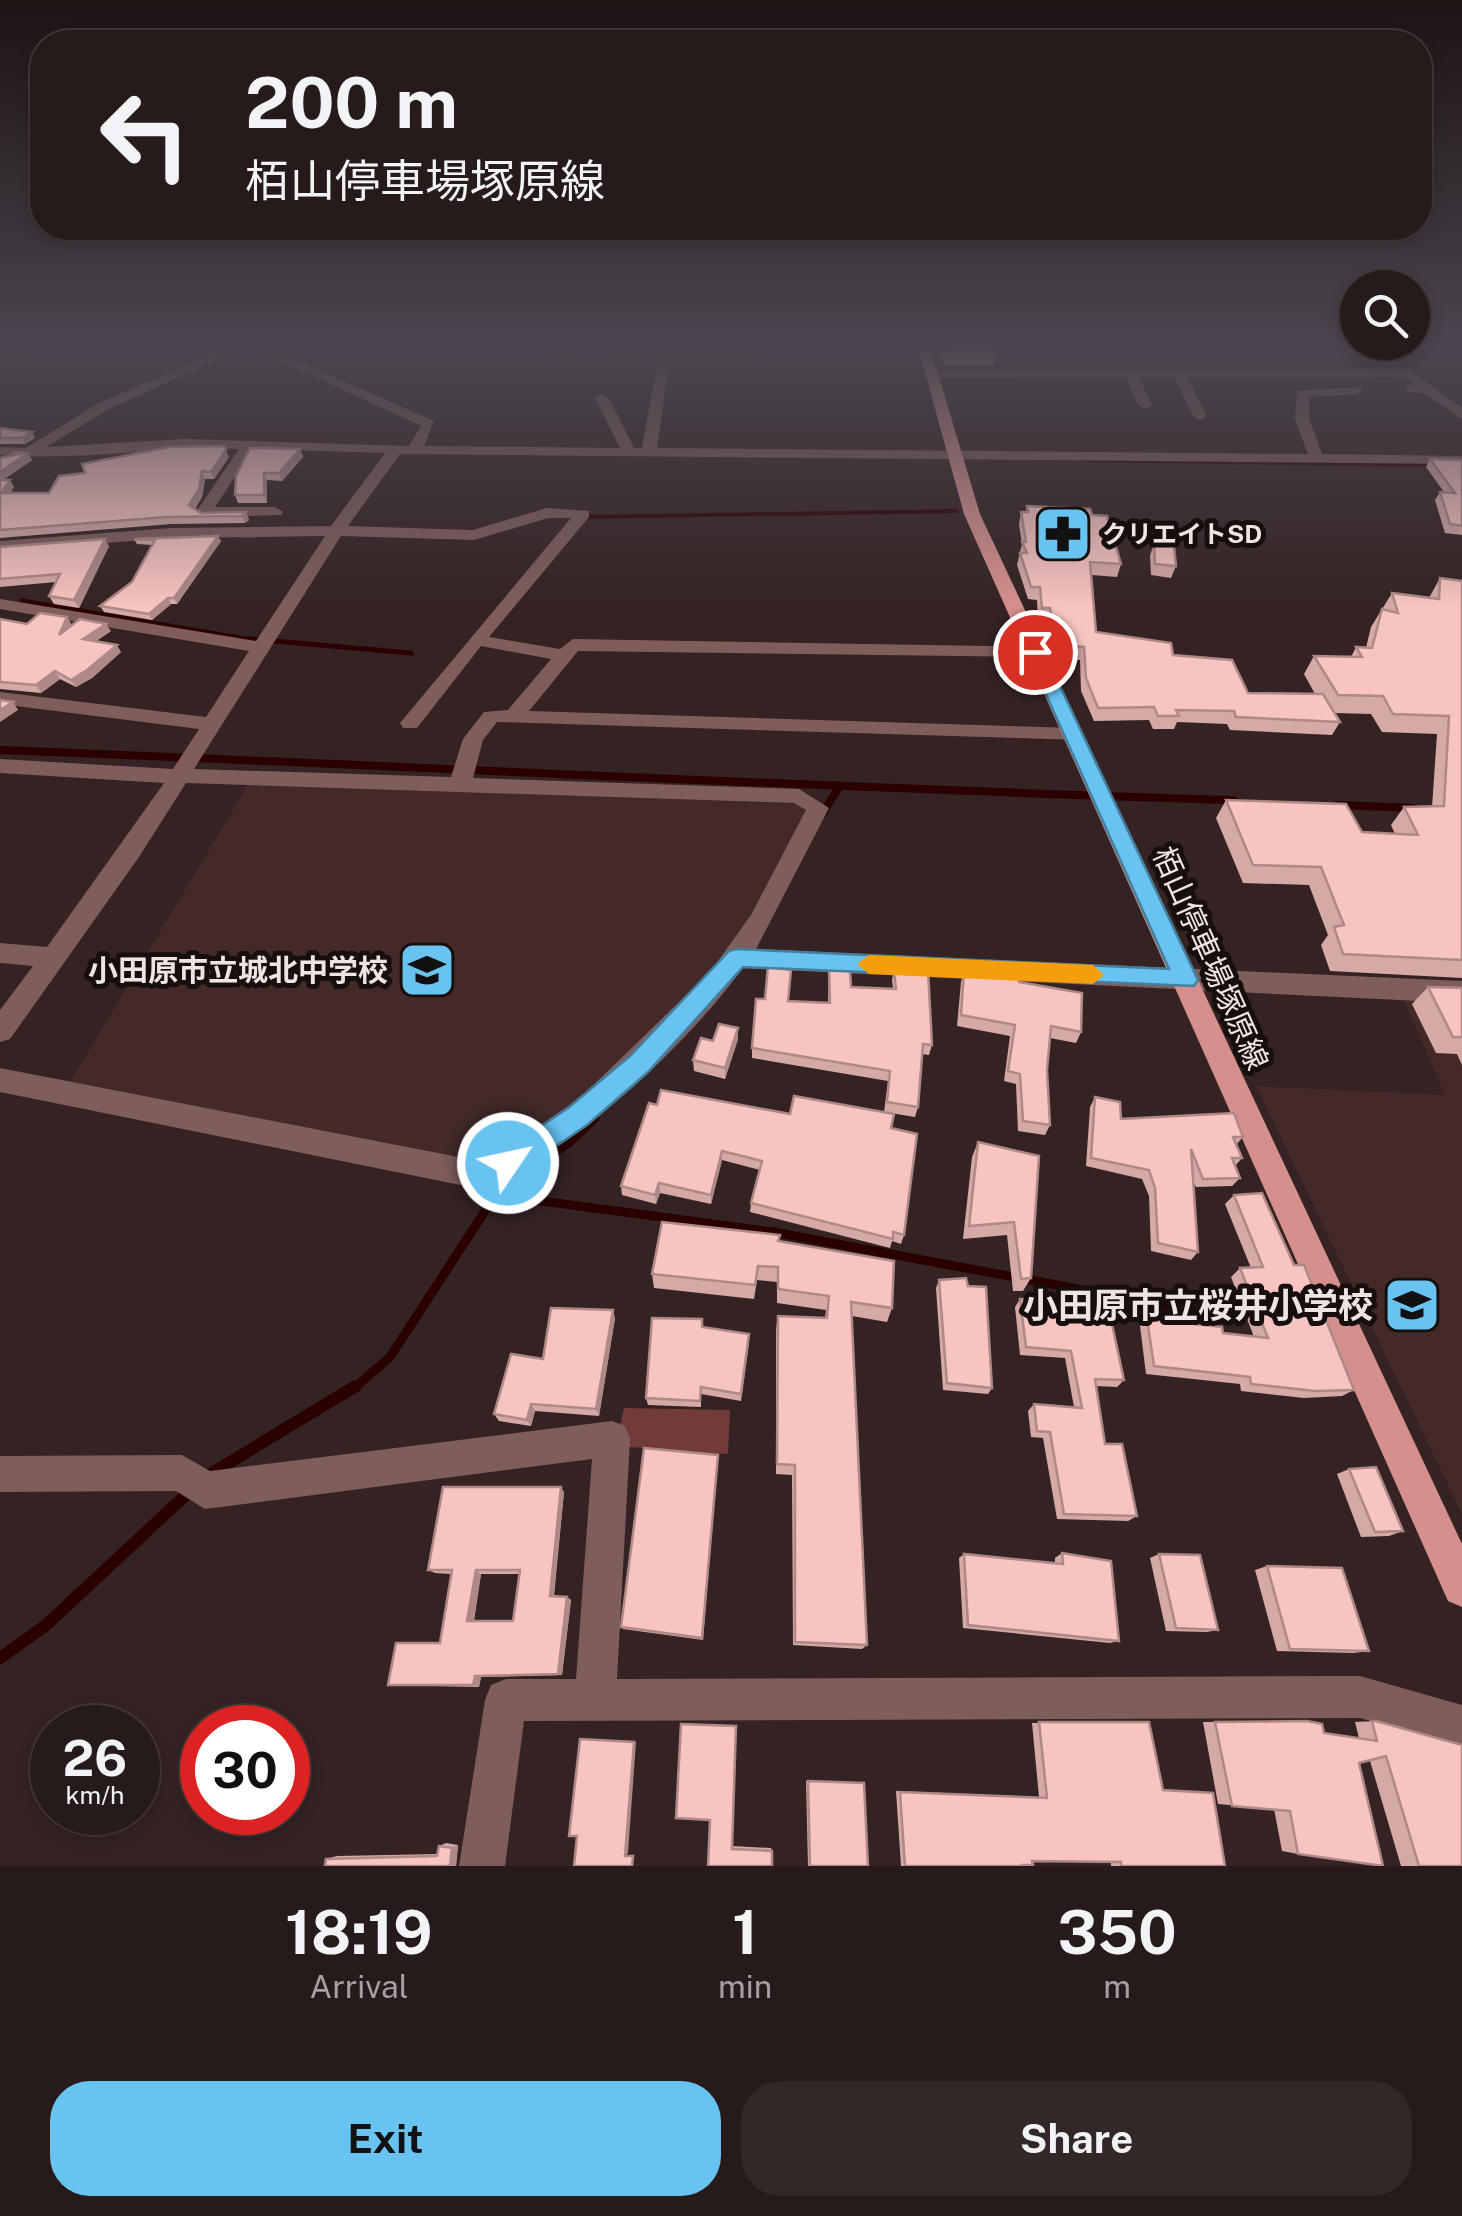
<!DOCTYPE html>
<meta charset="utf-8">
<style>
body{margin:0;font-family:"Public Sans","Noto Sans JP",sans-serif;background:#332727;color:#f1f3f6;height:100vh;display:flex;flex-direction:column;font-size:38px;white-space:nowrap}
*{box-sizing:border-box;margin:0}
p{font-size:32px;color:#a4a1a2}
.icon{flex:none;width:55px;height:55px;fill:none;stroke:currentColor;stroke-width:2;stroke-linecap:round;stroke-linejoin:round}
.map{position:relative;height:1866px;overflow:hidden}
.drawer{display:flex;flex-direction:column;background:#271a1a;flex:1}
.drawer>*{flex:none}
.guide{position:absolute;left:30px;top:30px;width:1402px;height:210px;border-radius:40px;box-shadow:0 5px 15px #0003,0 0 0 2px #433839;background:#271a1a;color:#f1f3f6;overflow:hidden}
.fabs{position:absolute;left:1340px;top:270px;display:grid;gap:20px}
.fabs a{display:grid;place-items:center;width:90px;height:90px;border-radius:50%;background:#271a1a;box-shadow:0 5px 15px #0003,0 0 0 2px #433839;font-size:50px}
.speed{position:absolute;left:30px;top:1705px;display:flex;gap:20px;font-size:50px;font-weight:700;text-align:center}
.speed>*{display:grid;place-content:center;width:130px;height:130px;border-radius:50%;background:#271a1a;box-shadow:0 5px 15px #0003,0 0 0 2px #433839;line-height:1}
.speed small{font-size:25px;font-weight:400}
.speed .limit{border:15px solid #d22;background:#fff;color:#111}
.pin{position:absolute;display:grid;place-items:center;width:85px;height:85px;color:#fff;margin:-42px;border:5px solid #fff;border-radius:50%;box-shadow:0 2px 10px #0007}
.me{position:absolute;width:110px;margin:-55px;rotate:56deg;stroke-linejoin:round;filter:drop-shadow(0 0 8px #0008)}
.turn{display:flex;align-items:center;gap:35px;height:210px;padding:0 50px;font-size:45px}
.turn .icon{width:130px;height:130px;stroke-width:2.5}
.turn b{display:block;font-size:70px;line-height:85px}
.eta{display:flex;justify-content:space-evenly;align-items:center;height:170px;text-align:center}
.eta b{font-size:60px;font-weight:700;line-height:70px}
.cta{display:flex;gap:20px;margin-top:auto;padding:20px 50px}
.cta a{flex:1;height:115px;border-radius:40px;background:#69c3f1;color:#111;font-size:40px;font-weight:700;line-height:115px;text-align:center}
.cta a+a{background:#332727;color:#f1f3f6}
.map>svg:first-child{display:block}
.built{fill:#432a29}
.green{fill:#703b39}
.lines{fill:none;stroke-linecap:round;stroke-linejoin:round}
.stream-far4{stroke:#2a0001;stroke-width:4}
.stream-far3{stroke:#2a0001;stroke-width:5}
.stream-far2{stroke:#2a0001;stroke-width:8}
.stream-far1{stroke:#2a0001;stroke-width:9}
.stream{stroke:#2a0001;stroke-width:12}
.minor{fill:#7e5d5b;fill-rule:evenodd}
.major{fill:#d5908d;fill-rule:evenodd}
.wall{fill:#d5a9a6;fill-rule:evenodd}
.shaded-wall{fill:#ae8987}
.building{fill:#f8c4c1;stroke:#ae8987;stroke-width:2.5;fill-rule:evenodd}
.route{fill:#69c3f1;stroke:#447f9d;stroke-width:2.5}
.slow{fill:#f59e0b}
.labels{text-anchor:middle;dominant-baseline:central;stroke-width:10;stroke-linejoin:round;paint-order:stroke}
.far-poi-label{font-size:25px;font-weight:bold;fill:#f0e4e3;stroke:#160f0e;text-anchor:start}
.street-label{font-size:30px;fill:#f0e4e3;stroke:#160f0e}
.poi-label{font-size:30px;font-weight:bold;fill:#f0e4e3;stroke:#160f0e;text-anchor:end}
.near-poi-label{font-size:35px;font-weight:bold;fill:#f0e4e3;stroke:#160f0e;text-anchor:end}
</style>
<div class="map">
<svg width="1462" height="1866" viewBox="0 0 1462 1866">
<rect width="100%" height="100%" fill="#342322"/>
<g class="built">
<polygon points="251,780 798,804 809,814 737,950 721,955 716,975 631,1065 507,1157 479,1164 66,1089"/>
<polygon points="1402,995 1462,998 1462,1514 1256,1086 1445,1095"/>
</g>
<polygon class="green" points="624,1408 730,1410 728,1454 615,1446"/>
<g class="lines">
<g class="stream-far4">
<polyline points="1087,460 1433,465"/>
<polyline points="586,517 957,511"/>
</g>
<g class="stream-far3">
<polyline points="584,519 588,515"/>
<polyline points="22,601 240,638 411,653"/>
</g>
<g class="stream-far2">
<path d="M 0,750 C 411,766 822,788 1233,800"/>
<polyline points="1337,805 1413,808"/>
<polyline points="823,813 839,787"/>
</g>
<g class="stream-far1">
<polyline points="497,1195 773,1232 1228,1317"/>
<polyline points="353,1389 390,1357 502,1185 569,1143 595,1118"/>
</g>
<g class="stream">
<polyline points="207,1476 356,1386"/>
<polyline points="0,1658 45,1626 189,1492"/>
</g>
<g class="minor">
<polygon points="52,347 104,347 0,359 0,351"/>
<path d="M 228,347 L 245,347 L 109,409 L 46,447 L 184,439 L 409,446 L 421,426 L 250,347 L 266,347 L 434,421 L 424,446 L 620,448 L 595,398 L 602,394 L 609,398 L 634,448 L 642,448 L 656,371 L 662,367 L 668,371 L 657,448 L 1308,454 L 1295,419 L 1297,391 L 1361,387 L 1363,390 L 1356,394 L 1309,397 L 1309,419 L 1322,454 L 1462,456 L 1462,464 L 400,454 L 348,526 L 473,530 L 547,508 L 589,511 L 589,517 L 489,637 L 560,649 L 573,639 L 1042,647 L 1044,651 L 1035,657 L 578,651 L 529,711 L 1074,728 L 1084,735 L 1081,740 L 497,722 L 483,740 L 473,778 L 799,789 L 829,808 L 756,949 L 1462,981 L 1462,1003 L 743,968 C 685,1047 571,1154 480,1189 L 0,1092 L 0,1068 L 479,1161 L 527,1135 L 581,1097 L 710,972 L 751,915 L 806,810 L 794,803 L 186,783 L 139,857 L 10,1039 L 0,1042 L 0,1010 L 33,966 L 0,963 L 0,943 L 47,947 L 164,783 L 0,773 L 0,759 L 173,769 L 199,729 L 0,704 L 0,692 L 206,717 L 249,651 L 0,609 L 0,599 L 256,641 L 325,536 L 171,538 L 0,551 L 0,541 L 171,528 L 331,526 L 385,453 L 253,449 L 215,507 L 275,507 L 283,512 L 281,515 L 204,517 L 196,512 L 239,449 C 159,447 79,461 0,455 L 0,447 L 26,448 L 99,403 ZM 548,518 L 571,518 L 400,723 L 403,728 L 417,728 L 481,646 L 551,659 L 508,710 L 484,712 L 463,739 L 451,777 L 194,769 L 341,536 L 474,540 Z"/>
<polygon points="483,347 759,349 765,353 759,357 486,354 480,350"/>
<path d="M 1339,347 L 1355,347 L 1402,362 C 1385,371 1355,358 1339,347 Z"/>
<polygon points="1408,369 1462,408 1462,419 1424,393 1406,392 1406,386 1414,385 1405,377 1187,377 1207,416 1200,420 1193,416 1174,377 1139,377 1152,405 1145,409 1138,405 1126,377 931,378 925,374 931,370"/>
<polygon points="612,1421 625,1426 630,1439 617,1679 1360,1676 1462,1705 1462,1747 1360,1718 524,1721 505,1866 459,1866 485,1700 491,1685 506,1679 576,1679 592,1459 205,1509 176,1491 0,1492 0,1456 182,1455 210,1471"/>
</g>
<polygon class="major" points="918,347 930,347 980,514 1462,1544 1462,1607 1448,1601 964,514"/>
</g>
<g class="wall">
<polygon points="938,347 995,347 997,352 994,366 944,366"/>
<polygon points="0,428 32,432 35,438 25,444 0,444"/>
<polygon points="300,449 303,457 282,481 267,480 267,503 238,503 235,495 236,476"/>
<polygon points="13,452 32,460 3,480 14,487 10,493 49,493 229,457 214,479 205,479 202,497 195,509 201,513 246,512 249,520 245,523 171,524 0,538 0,458 15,455"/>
<polygon points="1430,459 1462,460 1462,535 1445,533 1435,500 1440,492 1444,492 1426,467"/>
<polygon points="1027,506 1092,515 1121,564 1117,577 1092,575 1096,632 1173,655 1248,693 1315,694 1304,674 1314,656 1351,657 1356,647 1366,648 1371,627 1392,593 1429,598 1440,578 1462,581 1462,978 1330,971 1321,945 1328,935 1309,885 1243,883 1216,818 1226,800 1362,832 1395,834 1391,825 1404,807 1432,807 1437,734 1382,732 1371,714 1335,713 1340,722 1332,735 1230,730 1227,724 1177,722 1174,729 1153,729 1149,720 1094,721 1081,691 1080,660 1052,658 1046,621 1038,620 1037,600 1028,599 1017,565 1022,544 1019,524 1021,512 1026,512"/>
<polygon points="134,539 221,541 177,604 171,604 152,620 104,612 100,606 132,582 153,545 137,544"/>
<polygon points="1154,544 1176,566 1171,578 1151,575 1150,555"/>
<polygon points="109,546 79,608 54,604 49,596 56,582 0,587 0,547"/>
<polygon points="0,619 27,624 72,625 71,626 111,631 96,641 121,652 92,678 76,687 60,679 41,693 0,689"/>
<polygon points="829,970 851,987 893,989 892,980 894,970 932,1045 929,1055 922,1054 918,1107 915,1117 884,1112 888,1081 752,1058 752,1048 788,1001 828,1003"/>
<polygon points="964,971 1019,982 1081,1032 1076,1043 1050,1038 1047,1070 1050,1125 1045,1135 1018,1131 1016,1084 1004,1081 1010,1036 957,1026 961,982"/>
<polygon points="1428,987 1462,988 1462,1065 1457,1054 1436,1053 1412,1004"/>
<polygon points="738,1039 725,1079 694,1071 693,1060 713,1041"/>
<polygon points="1095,1097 1121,1119 1243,1137 1236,1145 1242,1158 1235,1166 1240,1178 1232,1186 1196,1187 1193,1182 1198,1252 1191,1260 1151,1251 1149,1196 1142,1179 1086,1166 1090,1107"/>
<polygon points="657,1105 790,1114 891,1128 904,1235 901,1244 892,1241 890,1248 750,1212 751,1203 760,1170 722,1160 711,1204 660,1193 656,1204 622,1195 621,1186"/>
<polygon points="978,1142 1039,1156 1031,1278 1023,1291 1013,1291 1007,1235 963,1239 972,1157"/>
<polygon points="1234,1195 1294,1265 1354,1390 1342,1396 1304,1398 1241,1391 1240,1384 1146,1374 1140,1326 1147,1319 1223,1333 1254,1337 1231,1277 1240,1268 1251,1268 1225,1204"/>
<polygon points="780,1235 779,1242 892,1308 887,1322 852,1316 867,1645 862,1649 793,1645 792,1475 776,1474 776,1330 778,1316 825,1318 826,1310 777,1303 777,1282 757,1280 754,1299 654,1288 652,1274"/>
<polygon points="939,1280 992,1388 988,1394 943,1390 936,1288"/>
<polygon points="1020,1299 1124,1380 1117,1387 1096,1386 1105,1444 1137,1516 1128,1521 1057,1519 1043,1438 1031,1437 1028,1411 1034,1404 1074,1407 1065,1358 1020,1355 1015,1307"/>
<polygon points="615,1318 599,1416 535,1411 531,1426 499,1421 494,1414 543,1359"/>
<polygon points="702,1319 703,1327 749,1342 741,1401 701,1394 701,1407 648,1405 646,1398"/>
<polygon points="718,1455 703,1640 623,1629 621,1627"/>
<polygon points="1349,1469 1403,1531 1389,1536 1361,1537 1337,1474"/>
<path d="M 564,1492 L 554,1596 L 567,1597 L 571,1600 L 562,1675 L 481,1677 L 479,1687 L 388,1685 L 440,1643 L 451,1574 L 435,1573 L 428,1570 ZM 481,1574 L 519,1574 L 513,1621 L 474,1621 Z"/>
<polygon points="1062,1553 1119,1641 1110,1643 963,1628 959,1558 964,1554 1055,1563 1055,1558"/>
<polygon points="1159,1554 1218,1630 1207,1632 1166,1631 1150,1558"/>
<polygon points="1267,1566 1369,1651 1354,1653 1277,1651 1255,1570"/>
<polygon points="1307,1721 1324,1733 1359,1738 1355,1722 1376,1721 1462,1866 1401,1866 1370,1761 1359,1763 1298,1854 1282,1851 1274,1809 1218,1804 1203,1722"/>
<polygon points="1149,1722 1163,1790 1225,1866 1111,1866 1111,1862 1032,1861 1022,1865 1022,1866 901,1866 896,1791 1039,1797 1032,1723"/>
<polygon points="681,1724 732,1846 771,1848 772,1851 708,1866 710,1820"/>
<polygon points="806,1781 864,1783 868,1866 808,1866"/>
<polygon points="446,1843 458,1845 456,1866 325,1866 326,1859 337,1856 438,1854 439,1846"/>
</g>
<g class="shaded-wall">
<polygon points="32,432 35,438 25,444 22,438"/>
<polygon points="300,449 303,457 282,481 279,473"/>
<polygon points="226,450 229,457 214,479 211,472"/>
<polygon points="28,453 32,460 0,482 0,472"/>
<polygon points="202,471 205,479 202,497 192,513 189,505"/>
<polygon points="264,473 267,480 267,503 264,495"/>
<polygon points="10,480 14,487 6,500 1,493"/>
<polygon points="246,512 249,520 245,523 242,516"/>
<polygon points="218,536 221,541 177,604 174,598"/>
<polygon points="105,539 109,546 79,608 74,600"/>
<polygon points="168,598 171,604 152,620 149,614"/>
<polygon points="67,617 72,625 64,643 59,635"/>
<polygon points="106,624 111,631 88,647 83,639"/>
<polygon points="117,645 121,652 92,678 76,687 71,680"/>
<polygon points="55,671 60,679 41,693 36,685"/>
<polygon points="13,702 18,710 0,722 0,710"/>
<polygon points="738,1028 738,1039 725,1079 725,1068"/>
<polygon points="722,1151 722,1160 711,1204 711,1195"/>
<polygon points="659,1183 660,1193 656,1204 655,1195"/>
<polygon points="613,1310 615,1318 599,1416 596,1409"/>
<polygon points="531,1404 535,1411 531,1426 527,1420"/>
<polygon points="561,1487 564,1492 553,1599 550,1596"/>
<polygon points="476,1570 481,1574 473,1624 467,1621"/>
<polygon points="567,1597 571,1600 562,1675 558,1674"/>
<polygon points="475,1676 481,1677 479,1687 473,1685"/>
<polygon points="634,1742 636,1742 628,1853 625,1856"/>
<polygon points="458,1845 456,1866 450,1866 452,1848"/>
</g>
<g class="building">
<polygon points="945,347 995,347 997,352 946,352"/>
<polygon points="0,428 32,432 22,438 0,438"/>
<polygon points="224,446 226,450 211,472 202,471 199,489 189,505 201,513 246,512 242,516 167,517 0,530 0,480 10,480 1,493 49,493 59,476 85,473 82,464 170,447"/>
<polygon points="250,448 300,449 279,473 264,473 264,495 235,495 236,476"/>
<polygon points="13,452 28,453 0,472 0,458 18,454"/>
<polygon points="1430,459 1462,460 1462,526 1450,524 1440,492 1455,493"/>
<polygon points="1027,506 1090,509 1092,515 1107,516 1121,564 1090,562 1096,632 1171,643 1173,655 1232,660 1248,693 1323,694 1340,722 1236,717 1234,711 1176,710 1179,716 1158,716 1154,707 1098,708 1086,678 1084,647 1056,645 1050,608 1042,608 1040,587 1031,587 1020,553 1027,553 1022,542 1026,542 1021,512 1028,512"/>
<polygon points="218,536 174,598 168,598 149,614 100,606 132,582 155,540 134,539"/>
<polygon points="105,539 74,600 49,596 60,574 0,579 0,547"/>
<polygon points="1154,544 1174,546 1176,566 1155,564"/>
<polygon points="1440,578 1462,581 1462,960 1343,954 1334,927 1344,925 1321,867 1253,865 1226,800 1346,804 1362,832 1418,835 1404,807 1444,806 1449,716 1393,714 1383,696 1338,695 1314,656 1362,657 1356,647 1372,648 1382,609 1398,613 1392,593 1439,599"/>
<polygon points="40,613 67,617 59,635 80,619 106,624 83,639 117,645 87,670 71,680 55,671 36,685 0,682 0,619 27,624"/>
<polygon points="0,700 13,702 0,710"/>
<polygon points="768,967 791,970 788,1001 830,1003 829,970 850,971 851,987 896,989 894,970 928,970 932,1045 923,1044 918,1107 887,1102 890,1071 752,1048 756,999 765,999"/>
<polygon points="964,971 1019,974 1019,982 1082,993 1081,1032 1051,1026 1047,1070 1050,1125 1023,1121 1020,1074 1008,1071 1015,1025 961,1015"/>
<polygon points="1428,987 1462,988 1462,1037 1453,1037"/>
<polygon points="719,1024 738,1028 725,1068 693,1060 701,1038 713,1041"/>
<polygon points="661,1090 790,1114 794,1096 894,1114 891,1128 917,1134 904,1235 893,1232 893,1239 751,1203 762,1161 722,1151 711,1195 659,1183 655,1195 621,1186 649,1103 657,1105"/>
<polygon points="1095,1097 1120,1102 1121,1119 1234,1113 1243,1137 1233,1137 1242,1158 1232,1158 1240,1178 1203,1179 1191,1149 1198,1252 1158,1243 1155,1188 1149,1170 1091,1158"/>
<polygon points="978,1142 1039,1156 1031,1278 1021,1279 1014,1222 969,1226"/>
<polygon points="1262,1193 1294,1265 1304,1265 1354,1390 1315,1391 1251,1384 1250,1377 1154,1366 1147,1319 1222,1327 1223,1333 1268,1338 1240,1268 1263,1267 1234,1195"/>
<polygon points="662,1222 780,1235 778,1241 894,1261 892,1308 851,1302 867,1645 795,1642 795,1465 777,1464 778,1316 827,1318 829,1296 778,1289 778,1267 758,1266 755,1285 652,1274"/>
<polygon points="966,1278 968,1286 986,1287 992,1388 947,1383 939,1280"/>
<polygon points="1020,1299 1108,1306 1124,1380 1095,1379 1105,1444 1122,1444 1137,1516 1064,1514 1050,1432 1037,1431 1034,1404 1082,1408 1071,1351 1026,1347"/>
<polygon points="551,1308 613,1310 596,1409 531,1404 527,1420 494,1414 511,1354 543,1359"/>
<polygon points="652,1318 702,1319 702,1327 749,1334 741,1394 701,1387 700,1401 646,1398"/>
<polygon points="644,1448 718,1455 702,1638 621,1627"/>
<polygon points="1376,1467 1403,1531 1375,1532 1349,1469"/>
<path d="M 443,1487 L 561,1487 L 550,1596 L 567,1597 L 558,1674 L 475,1676 L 473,1685 L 388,1685 L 396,1643 L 440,1643 L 452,1570 L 428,1570 ZM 476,1570 L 520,1570 L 513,1621 L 467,1621 Z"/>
<polygon points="1062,1553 1111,1561 1119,1641 968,1625 964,1554 1063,1564"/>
<polygon points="1159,1554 1200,1555 1218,1630 1176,1628"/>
<polygon points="1267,1566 1342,1568 1369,1651 1290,1649"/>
<polygon points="1307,1721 1322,1724 1324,1733 1377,1741 1372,1721 1376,1721 1462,1745 1462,1866 1419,1866 1386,1756 1359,1763 1383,1866 1298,1854 1290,1811 1232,1806 1215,1722"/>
<polygon points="1039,1722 1149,1722 1163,1790 1213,1793 1225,1866 1121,1866 1121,1862 1032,1861 1033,1865 1022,1865 1022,1866 905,1866 900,1792 1047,1798"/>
<polygon points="681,1724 736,1726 732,1849 772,1851 772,1866 708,1866 710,1820 676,1818"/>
<polygon points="580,1739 634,1742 625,1856 633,1856 632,1866 574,1866 577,1836 569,1836"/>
<polygon points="808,1781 864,1783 868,1866 810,1866"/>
<polygon points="439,1846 452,1848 450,1866 325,1866 326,1859 437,1856"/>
</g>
<linearGradient id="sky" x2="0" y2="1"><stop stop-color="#1d1313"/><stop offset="0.57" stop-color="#4a454f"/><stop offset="1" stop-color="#4a454f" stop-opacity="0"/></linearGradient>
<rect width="1462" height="608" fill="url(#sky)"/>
<polygon class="route" points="1035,646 1044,652 1198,980 1194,986 743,967 648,1072 587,1125 518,1172 508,1175 499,1172 495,1163 499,1154 568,1108 630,1056 729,951 737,949 1169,969 1027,652"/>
<polygon class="slow" points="869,955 1093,965 1104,975 1093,984 869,974 857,964"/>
<defs>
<g id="pharmacy-square" transform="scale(2.875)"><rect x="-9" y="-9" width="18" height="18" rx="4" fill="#69c3f1" stroke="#160f0e"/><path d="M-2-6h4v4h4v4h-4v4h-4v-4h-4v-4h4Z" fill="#111"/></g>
<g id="school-square" transform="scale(2.875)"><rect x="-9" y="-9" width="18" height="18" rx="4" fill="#69c3f1" stroke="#160f0e"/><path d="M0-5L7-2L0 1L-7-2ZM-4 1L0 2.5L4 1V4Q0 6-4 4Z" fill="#111"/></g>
</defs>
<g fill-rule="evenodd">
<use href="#pharmacy-square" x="1063" y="534"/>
<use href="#school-square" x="427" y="970"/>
<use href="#school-square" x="1412" y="1305"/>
</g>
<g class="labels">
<g class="far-poi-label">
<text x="1102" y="534">クリエイトSD</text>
</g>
<g class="street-label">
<text transform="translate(1211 958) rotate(66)">栢山停車場塚原線</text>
</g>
<g class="poi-label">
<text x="388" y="970">小田原市立城北中学校</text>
</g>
<g class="near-poi-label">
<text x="1373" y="1305">小田原市立桜井小学校</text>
</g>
</g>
</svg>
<div class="fabs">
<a><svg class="icon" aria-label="search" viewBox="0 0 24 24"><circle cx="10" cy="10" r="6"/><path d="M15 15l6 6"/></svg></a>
</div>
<div class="speed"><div>26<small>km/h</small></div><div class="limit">30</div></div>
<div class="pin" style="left:1035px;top:652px;background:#d93025"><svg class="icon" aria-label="arrive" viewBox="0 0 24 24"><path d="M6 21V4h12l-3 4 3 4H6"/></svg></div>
<svg class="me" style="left:508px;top:1163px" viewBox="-20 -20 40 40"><circle r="17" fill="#69c3f1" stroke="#fff" stroke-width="3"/><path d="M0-11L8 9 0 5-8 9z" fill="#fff"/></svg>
<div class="guide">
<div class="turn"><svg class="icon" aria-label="left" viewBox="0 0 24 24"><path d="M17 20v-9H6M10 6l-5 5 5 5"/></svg><div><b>200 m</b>栢山停車場塚原線</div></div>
</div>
</div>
<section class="drawer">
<div class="eta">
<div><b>18:19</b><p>Arrival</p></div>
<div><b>1</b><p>min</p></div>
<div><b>350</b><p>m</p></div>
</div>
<div class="cta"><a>Exit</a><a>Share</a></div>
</section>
